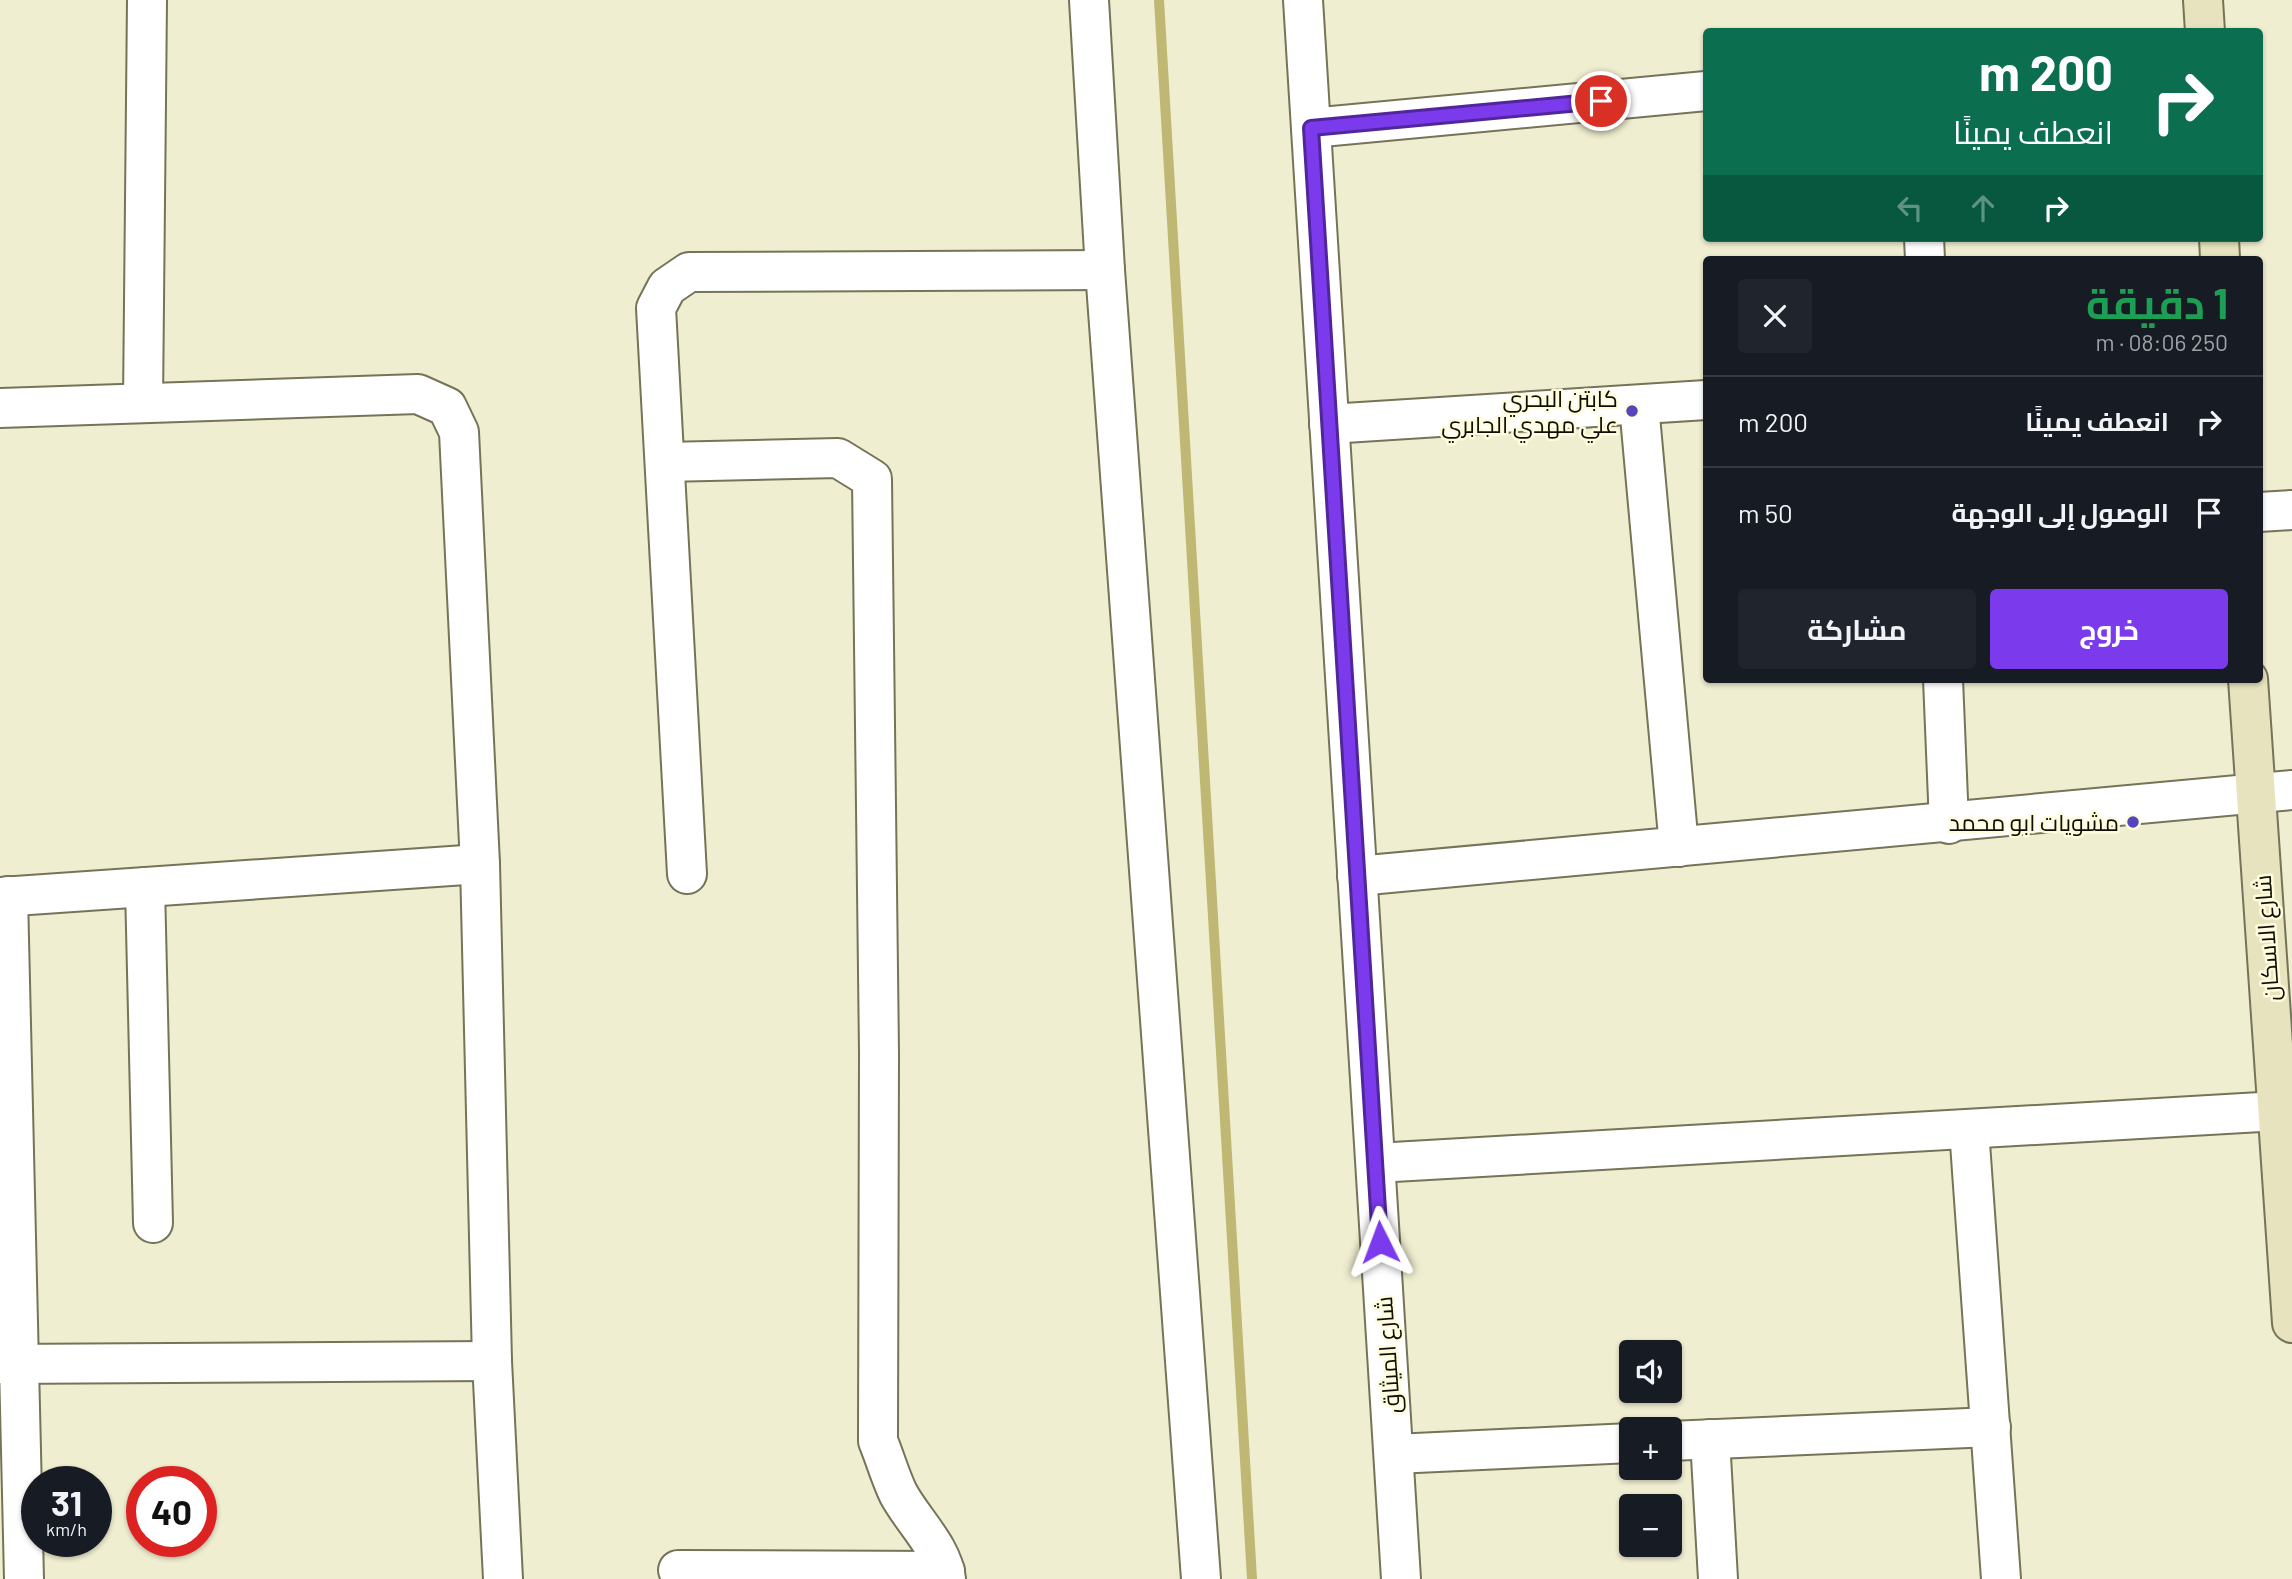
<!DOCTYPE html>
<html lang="ar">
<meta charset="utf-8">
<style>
body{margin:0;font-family:Barlow,Cairo,sans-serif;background:#20242c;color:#f1f3f6;direction:rtl;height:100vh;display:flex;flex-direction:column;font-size:26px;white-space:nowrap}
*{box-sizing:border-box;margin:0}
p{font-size:23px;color:#9ea1a6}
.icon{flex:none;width:38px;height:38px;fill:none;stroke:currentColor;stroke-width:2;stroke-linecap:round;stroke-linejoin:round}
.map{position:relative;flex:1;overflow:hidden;direction:ltr}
.panel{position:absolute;left:1703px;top:256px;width:560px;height:427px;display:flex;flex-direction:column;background:#171b24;border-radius:7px;box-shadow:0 2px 5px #0004;direction:rtl}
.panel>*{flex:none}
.banner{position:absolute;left:1703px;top:28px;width:560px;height:214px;border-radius:7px;box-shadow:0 2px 5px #0004;direction:rtl;background:#0b6e4f;color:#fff;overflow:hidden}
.fabs{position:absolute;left:1619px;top:1340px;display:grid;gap:14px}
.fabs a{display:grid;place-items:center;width:63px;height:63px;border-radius:7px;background:#171b24;box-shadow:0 2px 5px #0004;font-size:35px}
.speed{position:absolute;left:21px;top:1466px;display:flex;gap:14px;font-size:35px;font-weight:700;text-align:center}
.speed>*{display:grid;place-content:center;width:91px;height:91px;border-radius:50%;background:#171b24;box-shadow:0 2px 5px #0004;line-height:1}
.speed small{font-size:18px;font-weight:400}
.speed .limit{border:10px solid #d22;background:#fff;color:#111}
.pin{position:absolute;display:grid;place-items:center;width:60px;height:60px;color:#fff;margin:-30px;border:4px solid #fff;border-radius:50%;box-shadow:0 2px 7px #0007}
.me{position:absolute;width:77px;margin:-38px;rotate:357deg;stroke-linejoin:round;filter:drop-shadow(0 0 5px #0008)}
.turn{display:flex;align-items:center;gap:24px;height:147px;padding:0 35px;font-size:32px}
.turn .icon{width:91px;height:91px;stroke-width:2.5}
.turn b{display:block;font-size:49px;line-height:60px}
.lanes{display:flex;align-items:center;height:66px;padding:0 35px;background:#0003;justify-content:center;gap:35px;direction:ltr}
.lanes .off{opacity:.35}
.round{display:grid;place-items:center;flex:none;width:74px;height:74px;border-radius:7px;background:#20242c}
.head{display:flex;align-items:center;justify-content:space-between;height:119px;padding:0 35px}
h1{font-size:42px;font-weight:700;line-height:52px;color:#1e9e55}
.cta{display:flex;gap:14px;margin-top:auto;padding:14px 35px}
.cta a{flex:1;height:80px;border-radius:7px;background:#7c3aed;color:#fff;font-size:28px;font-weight:700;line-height:80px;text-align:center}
.cta a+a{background:#20242c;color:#f1f3f6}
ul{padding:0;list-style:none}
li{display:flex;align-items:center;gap:21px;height:91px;padding:0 35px;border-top:2px solid #363941}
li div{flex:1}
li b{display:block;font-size:26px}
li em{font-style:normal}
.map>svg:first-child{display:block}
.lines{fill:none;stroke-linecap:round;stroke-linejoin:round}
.stream{stroke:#beb874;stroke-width:10}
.minor-casing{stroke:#757358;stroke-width:42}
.tertiary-casing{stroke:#757358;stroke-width:42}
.secondary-casing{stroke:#757358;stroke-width:42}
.minor{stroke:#fff;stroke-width:38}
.tertiary{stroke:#fff;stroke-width:38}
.secondary{stroke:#e6e3be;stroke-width:38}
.route-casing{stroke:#51269a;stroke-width:18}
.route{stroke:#7c3aed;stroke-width:12}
.poi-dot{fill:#5645bd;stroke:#fefcdd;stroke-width:2.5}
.labels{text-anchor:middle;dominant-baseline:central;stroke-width:5;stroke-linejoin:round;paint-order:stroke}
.poi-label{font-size:23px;fill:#0f0e05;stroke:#fefcdd;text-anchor:end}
.street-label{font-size:23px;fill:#0f0e05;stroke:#fefcdd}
</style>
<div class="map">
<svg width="2292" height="1579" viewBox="0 0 2292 1579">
<rect width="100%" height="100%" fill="#f0eed0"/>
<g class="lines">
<polyline class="stream" points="1159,0 1252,1579"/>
<g class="minor-casing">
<g id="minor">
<polyline points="1089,0 1105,270 1201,1579"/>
<polyline points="1311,128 1706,91"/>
<polyline points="1924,238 1925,259"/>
<polyline points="143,403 147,0"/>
<polyline points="1639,405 1679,847"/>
<polyline points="0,408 418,394 447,407 459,432 480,864 492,1361 503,1579"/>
<polyline points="1329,424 1706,400"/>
<path d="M 665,462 L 838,458 L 872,479 L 879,1053 L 878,1441 C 885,1458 890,1476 898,1493 C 912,1520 943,1548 946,1579"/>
<polyline points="2259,512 2292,510"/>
<polyline points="1943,679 1949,824"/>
<polyline points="687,874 656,308 667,287 689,272 1105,270"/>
<polyline points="1357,876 2292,790"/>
<polyline points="145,887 153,1223"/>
<polyline points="8,896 24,1579"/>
<polyline points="0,897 480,864"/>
<polyline points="1969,1129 2001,1579"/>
<polyline points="1376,1163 2278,1111"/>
<polyline points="0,1364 492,1361"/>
<polyline points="1710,1439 1718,1579"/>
<polyline points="1670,1441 1991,1427"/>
<polyline points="1394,1454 1631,1443"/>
<polyline points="678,1570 945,1571"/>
</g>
</g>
<g class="tertiary-casing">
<polyline id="tertiary" points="1303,0 1401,1579"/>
</g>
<g class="secondary-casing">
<g id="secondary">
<polyline points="2203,0 2205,32"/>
<polyline points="2219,238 2220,259"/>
<polyline points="2248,679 2292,1323"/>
</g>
</g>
<use href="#minor" class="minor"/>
<use href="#tertiary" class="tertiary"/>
<use href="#secondary" class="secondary"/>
</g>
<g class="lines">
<g class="route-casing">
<polyline id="route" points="1380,1242 1311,128 1601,101"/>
</g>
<use href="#route" class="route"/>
</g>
<g class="poi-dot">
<circle cx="1632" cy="411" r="7"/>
<circle cx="2133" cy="822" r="7"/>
</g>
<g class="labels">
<g class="poi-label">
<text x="1618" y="398">كابتن البحري<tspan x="1618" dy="26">علي مهدي الجابري</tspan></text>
<text x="2119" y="822">مشويات ابو محمد</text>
</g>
<g class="street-label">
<text transform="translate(2266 938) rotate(-94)">شارع الاسكان</text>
<text transform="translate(1387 1355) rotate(-94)">شارع الميثاق</text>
</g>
</g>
</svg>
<div class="fabs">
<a><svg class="icon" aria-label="sound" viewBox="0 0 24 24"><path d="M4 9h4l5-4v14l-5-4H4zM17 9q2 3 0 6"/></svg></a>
<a>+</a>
<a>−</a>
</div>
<div class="speed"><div>31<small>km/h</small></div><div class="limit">40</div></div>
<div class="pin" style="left:1601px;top:101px;background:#d93025"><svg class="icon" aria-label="arrive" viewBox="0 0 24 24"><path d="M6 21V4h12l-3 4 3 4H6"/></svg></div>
<svg class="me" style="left:1380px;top:1242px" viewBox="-20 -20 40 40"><path d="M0-17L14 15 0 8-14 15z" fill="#7c3aed" stroke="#fff" stroke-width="4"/></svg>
<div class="banner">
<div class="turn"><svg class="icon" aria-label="right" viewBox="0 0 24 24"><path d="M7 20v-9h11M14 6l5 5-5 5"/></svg><div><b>200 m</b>انعطف يمينًا</div></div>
<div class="lanes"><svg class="icon off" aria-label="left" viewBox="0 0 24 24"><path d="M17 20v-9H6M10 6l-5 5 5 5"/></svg><svg class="icon off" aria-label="ahead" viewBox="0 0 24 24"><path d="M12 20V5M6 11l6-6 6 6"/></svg><svg class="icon" aria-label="right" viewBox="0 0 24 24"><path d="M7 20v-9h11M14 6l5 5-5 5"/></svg></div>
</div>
<section class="panel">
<div class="head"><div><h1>1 دقيقة</h1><p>250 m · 08:06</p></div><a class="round"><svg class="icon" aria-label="close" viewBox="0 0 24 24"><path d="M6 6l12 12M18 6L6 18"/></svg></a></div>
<ul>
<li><svg class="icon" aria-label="right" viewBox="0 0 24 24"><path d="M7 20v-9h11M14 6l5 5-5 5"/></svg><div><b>انعطف يمينًا</b></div><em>200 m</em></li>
<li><svg class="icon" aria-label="arrive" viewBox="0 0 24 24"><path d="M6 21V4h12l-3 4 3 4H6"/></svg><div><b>الوصول إلى الوجهة</b></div><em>50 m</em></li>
</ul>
<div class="cta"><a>خروج</a><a>مشاركة</a></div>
</section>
</div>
